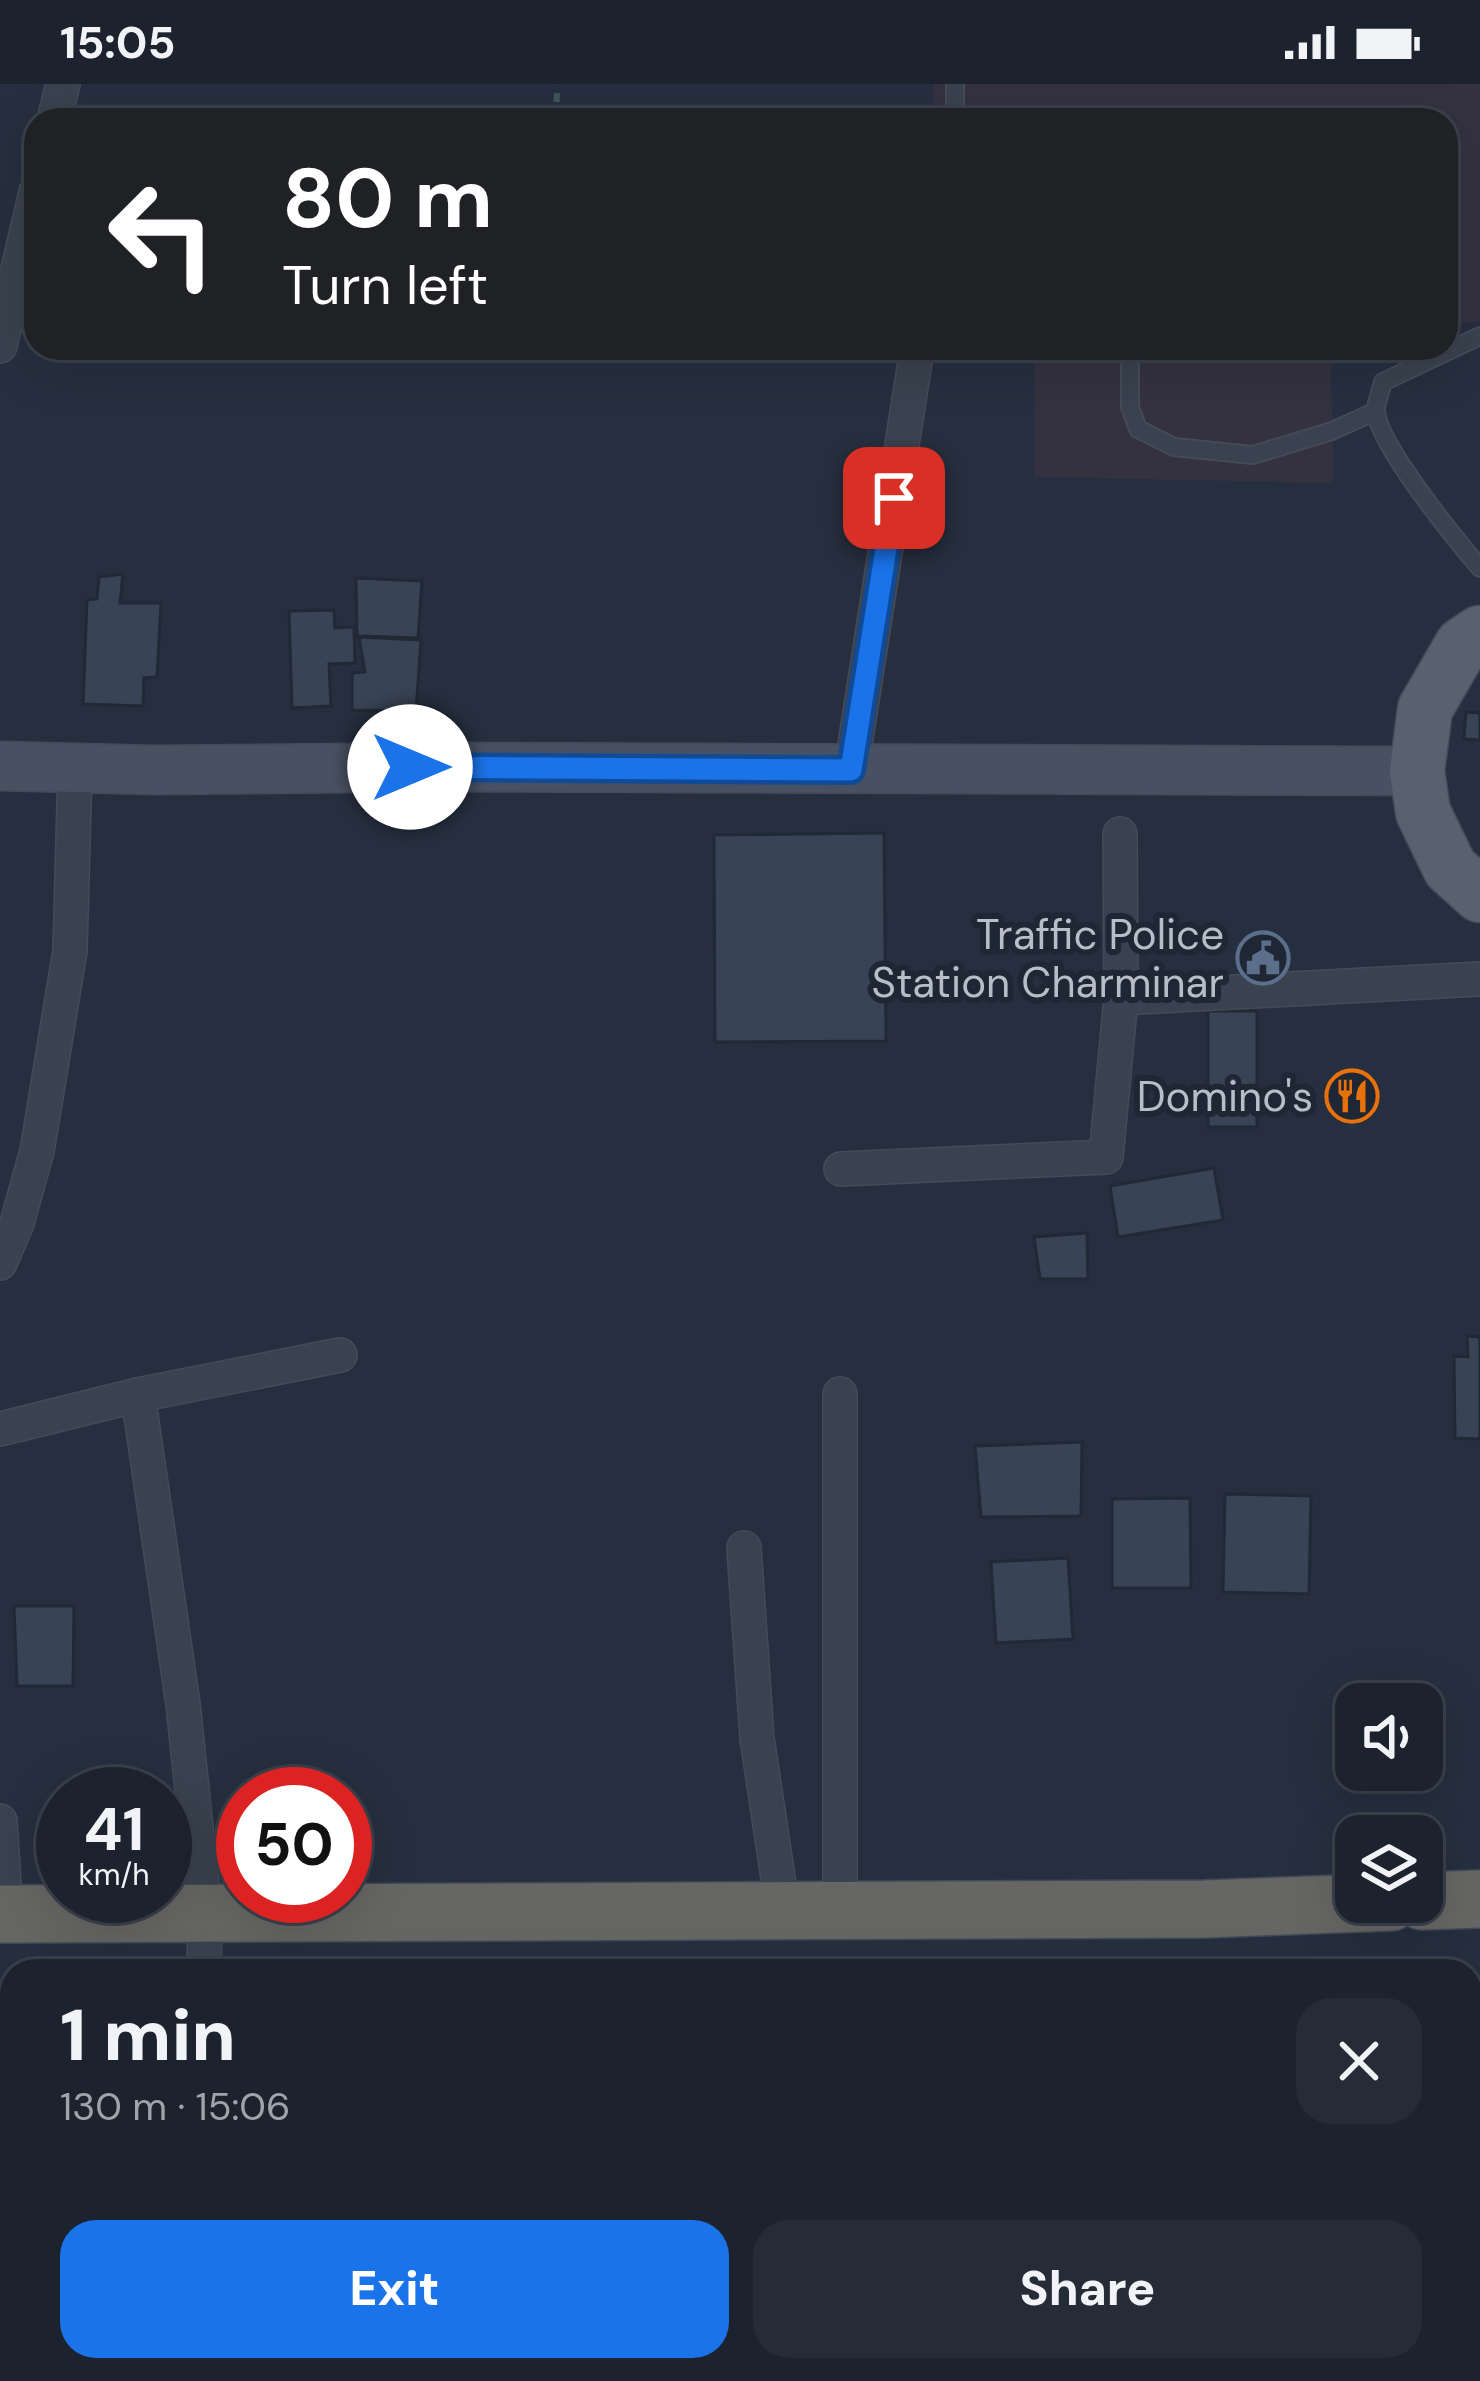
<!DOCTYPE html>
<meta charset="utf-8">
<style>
body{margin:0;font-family:"DM Sans",sans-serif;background:#252b37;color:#f1f3f6;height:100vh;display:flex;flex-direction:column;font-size:45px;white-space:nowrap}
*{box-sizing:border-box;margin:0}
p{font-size:39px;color:#a0a4aa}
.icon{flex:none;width:66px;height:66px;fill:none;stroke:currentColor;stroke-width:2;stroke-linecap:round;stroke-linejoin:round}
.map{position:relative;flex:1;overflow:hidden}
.panel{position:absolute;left:0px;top:1875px;width:1482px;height:423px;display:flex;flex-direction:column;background:#1c232f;border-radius:36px 36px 0 0;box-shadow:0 12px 48px #0002,0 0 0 3px #3a404b}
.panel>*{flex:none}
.guide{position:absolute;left:24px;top:24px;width:1434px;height:252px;border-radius:36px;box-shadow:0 12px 48px #0002,0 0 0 3px #3a404b;background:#202124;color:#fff;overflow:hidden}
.fabs{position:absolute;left:1335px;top:1599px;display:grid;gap:24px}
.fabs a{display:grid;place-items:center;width:108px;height:108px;border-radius:24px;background:#1c232f;box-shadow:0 12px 48px #0002,0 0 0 3px #3a404b;font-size:60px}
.speed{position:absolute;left:36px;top:1683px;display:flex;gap:24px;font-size:60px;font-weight:700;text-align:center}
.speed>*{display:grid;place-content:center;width:156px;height:156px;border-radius:50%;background:#1c232f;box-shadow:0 12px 48px #0002,0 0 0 3px #3a404b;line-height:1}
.speed small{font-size:30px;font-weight:400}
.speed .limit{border:18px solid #d22;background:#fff;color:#111}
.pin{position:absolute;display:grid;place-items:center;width:102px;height:102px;color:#fff;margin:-51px;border-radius:24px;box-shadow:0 6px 18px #0006}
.me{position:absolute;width:132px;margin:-66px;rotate:90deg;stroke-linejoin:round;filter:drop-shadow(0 0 9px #0008)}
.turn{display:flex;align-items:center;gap:42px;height:252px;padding:0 60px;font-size:54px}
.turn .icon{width:156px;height:156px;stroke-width:2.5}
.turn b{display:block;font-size:84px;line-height:102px}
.round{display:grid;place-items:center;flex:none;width:126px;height:126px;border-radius:36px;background:#252b37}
.headline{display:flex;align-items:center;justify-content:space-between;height:204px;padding:0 60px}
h1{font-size:72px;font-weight:800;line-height:90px}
.primary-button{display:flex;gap:24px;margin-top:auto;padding:24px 60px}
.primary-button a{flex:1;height:138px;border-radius:36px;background:#1a73e8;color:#fff;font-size:48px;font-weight:800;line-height:138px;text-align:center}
.primary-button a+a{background:#252b37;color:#f1f3f6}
.status{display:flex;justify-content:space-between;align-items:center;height:84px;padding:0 60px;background:#1c232f;direction:ltr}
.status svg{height:33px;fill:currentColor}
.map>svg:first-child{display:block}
.medical{fill:#343240}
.building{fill:#384355;stroke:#212936;stroke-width:3}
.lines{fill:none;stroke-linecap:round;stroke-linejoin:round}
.service-casing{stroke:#444b58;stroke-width:20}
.minor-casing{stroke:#444b58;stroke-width:36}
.secondary-casing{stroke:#444b58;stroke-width:51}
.primary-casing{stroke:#444b58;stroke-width:57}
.trunk-casing{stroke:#424a56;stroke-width:60}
.path{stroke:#415558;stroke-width:6;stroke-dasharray:9 9;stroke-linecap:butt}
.service{stroke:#3a424f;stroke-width:16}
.minor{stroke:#3a424f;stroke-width:33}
.secondary{stroke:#485162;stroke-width:48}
.primary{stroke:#58616f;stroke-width:54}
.trunk{stroke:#666664;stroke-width:57}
.route-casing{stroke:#114b97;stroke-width:30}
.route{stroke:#1a73e8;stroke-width:21}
.labels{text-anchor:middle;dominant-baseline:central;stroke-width:12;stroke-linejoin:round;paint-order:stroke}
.poi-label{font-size:42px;fill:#b7bdc9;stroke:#1f2734;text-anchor:end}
</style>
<div class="status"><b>15:05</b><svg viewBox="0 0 49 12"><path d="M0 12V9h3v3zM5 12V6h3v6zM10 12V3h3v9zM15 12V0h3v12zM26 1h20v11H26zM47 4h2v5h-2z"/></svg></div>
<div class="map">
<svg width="1480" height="2297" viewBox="0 0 1480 2297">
<rect width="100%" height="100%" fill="#262f3f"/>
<g class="medical">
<polygon points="934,0 1480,0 1480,238 1446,240 1446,36 932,36"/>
<polygon points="1034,264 1331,264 1333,399 1035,393"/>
</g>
<g class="building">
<polygon points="123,490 120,519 161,519 157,593 144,594 143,622 83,620 87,516 97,515 99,493"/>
<polygon points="356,494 422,497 418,554 357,552"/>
<polygon points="334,526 335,544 354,543 355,579 329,580 331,622 292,624 289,527"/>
<polygon points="359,553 421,556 416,627 352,626 352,589 365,588"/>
<polygon points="1466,628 1480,629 1480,656 1464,655"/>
<polygon points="884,749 886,957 715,958 714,751"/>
<rect x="1208" y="927" width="49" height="116"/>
<polygon points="1214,1084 1223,1136 1118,1153 1110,1102"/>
<polygon points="1087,1149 1088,1195 1040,1195 1034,1153"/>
<polygon points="1467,1252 1480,1253 1480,1355 1455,1354 1454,1272 1468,1273"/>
<polygon points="1082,1358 1081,1432 981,1433 975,1362"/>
<polygon points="1225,1410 1311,1412 1309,1510 1223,1508"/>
<polygon points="1190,1414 1191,1504 1112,1504 1112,1415"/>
<polygon points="1068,1474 1073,1555 996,1559 991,1478"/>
<polygon points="14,1522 74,1522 73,1602 17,1602"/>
</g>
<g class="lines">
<g class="service-casing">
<g id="service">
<polyline points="955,36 955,0"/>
<path d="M 1480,252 L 1383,298 C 1381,307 1376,318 1376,326 C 1376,358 1457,457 1480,484"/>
<polyline points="1130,264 1130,323 1138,345 1174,363 1253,371 1332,347 1376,327"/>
</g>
</g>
<g class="minor-casing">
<g id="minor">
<polyline points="54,36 63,0"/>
<polyline points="0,262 36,108"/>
<polyline points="851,686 915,278"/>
<polyline points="1120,750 1121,914 1480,895"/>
<polyline points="841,1085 1106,1073 1121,914"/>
<polyline points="0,1179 17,1139 37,1067 70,867 75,685"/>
<polyline points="138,1311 340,1271"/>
<polyline points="0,1345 138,1311 183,1620 205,1829 204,1887"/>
<polyline points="744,1464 757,1654 783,1827"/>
<polyline points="0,1737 6,1830"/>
<polyline points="840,1826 840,1310"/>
<polyline points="600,2286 601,2297"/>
<polyline points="176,2297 178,2286"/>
</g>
</g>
<g class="secondary-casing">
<polyline id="secondary" points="0,682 155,686 452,683 1417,687"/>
</g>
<g class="primary-casing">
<polyline id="primary" points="1480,549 1462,561 1425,625 1417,687 1423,728 1450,784 1480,811"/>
</g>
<g class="trunk-casing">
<g id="trunk">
<polyline points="1422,1817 1480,1815"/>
<polyline points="0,1830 1204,1825 1391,1818"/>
</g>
</g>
<polyline class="path" points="555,36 558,0"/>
<use href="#service" class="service"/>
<use href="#minor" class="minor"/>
<use href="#secondary" class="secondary"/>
<use href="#primary" class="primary"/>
<use href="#trunk" class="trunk"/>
</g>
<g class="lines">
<g class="route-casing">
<polyline id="route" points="410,683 851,686 894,414"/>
</g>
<use href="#route" class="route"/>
</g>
<defs>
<g id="civic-ring" transform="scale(2.7)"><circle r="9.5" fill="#1f2734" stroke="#5c6f8a" stroke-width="1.5"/><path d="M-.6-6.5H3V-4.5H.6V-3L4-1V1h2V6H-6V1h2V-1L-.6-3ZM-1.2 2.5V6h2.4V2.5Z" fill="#5c6f8a"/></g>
<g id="restaurant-ring" transform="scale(2.7)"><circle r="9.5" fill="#1f2734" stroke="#e8710a" stroke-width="1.5"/><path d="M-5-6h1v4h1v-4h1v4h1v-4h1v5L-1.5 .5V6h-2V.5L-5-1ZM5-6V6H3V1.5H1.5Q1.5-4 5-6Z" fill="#e8710a"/></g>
</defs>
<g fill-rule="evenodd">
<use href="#civic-ring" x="1263" y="874"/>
<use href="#restaurant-ring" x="1352" y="1012"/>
</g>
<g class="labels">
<g class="poi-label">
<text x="1224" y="850">Traffic Police<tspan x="1224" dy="48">Station Charminar</tspan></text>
<text x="1313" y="1012">Domino's</text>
</g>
</g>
</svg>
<div class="fabs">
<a><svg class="icon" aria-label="sound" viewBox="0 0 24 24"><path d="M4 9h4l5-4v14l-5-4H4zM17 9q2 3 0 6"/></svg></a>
<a><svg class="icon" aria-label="layers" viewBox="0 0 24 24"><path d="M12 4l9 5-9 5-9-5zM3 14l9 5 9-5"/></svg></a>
</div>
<div class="speed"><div>41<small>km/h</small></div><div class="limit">50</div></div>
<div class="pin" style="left:894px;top:414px;background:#d93025"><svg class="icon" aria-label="arrive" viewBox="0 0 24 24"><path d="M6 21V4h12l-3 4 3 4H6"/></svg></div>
<svg class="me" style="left:410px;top:683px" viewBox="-20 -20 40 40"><circle r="19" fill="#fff"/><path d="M0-13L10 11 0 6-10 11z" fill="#1a73e8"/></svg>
<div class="guide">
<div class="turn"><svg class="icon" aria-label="left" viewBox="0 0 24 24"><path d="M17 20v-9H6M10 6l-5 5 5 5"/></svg><div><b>80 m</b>Turn left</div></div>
</div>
<section class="panel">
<div class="headline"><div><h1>1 min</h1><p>130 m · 15:06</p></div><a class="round"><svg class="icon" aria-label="close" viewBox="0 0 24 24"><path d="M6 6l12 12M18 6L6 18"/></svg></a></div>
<div class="primary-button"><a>Exit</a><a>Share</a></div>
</section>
</div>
